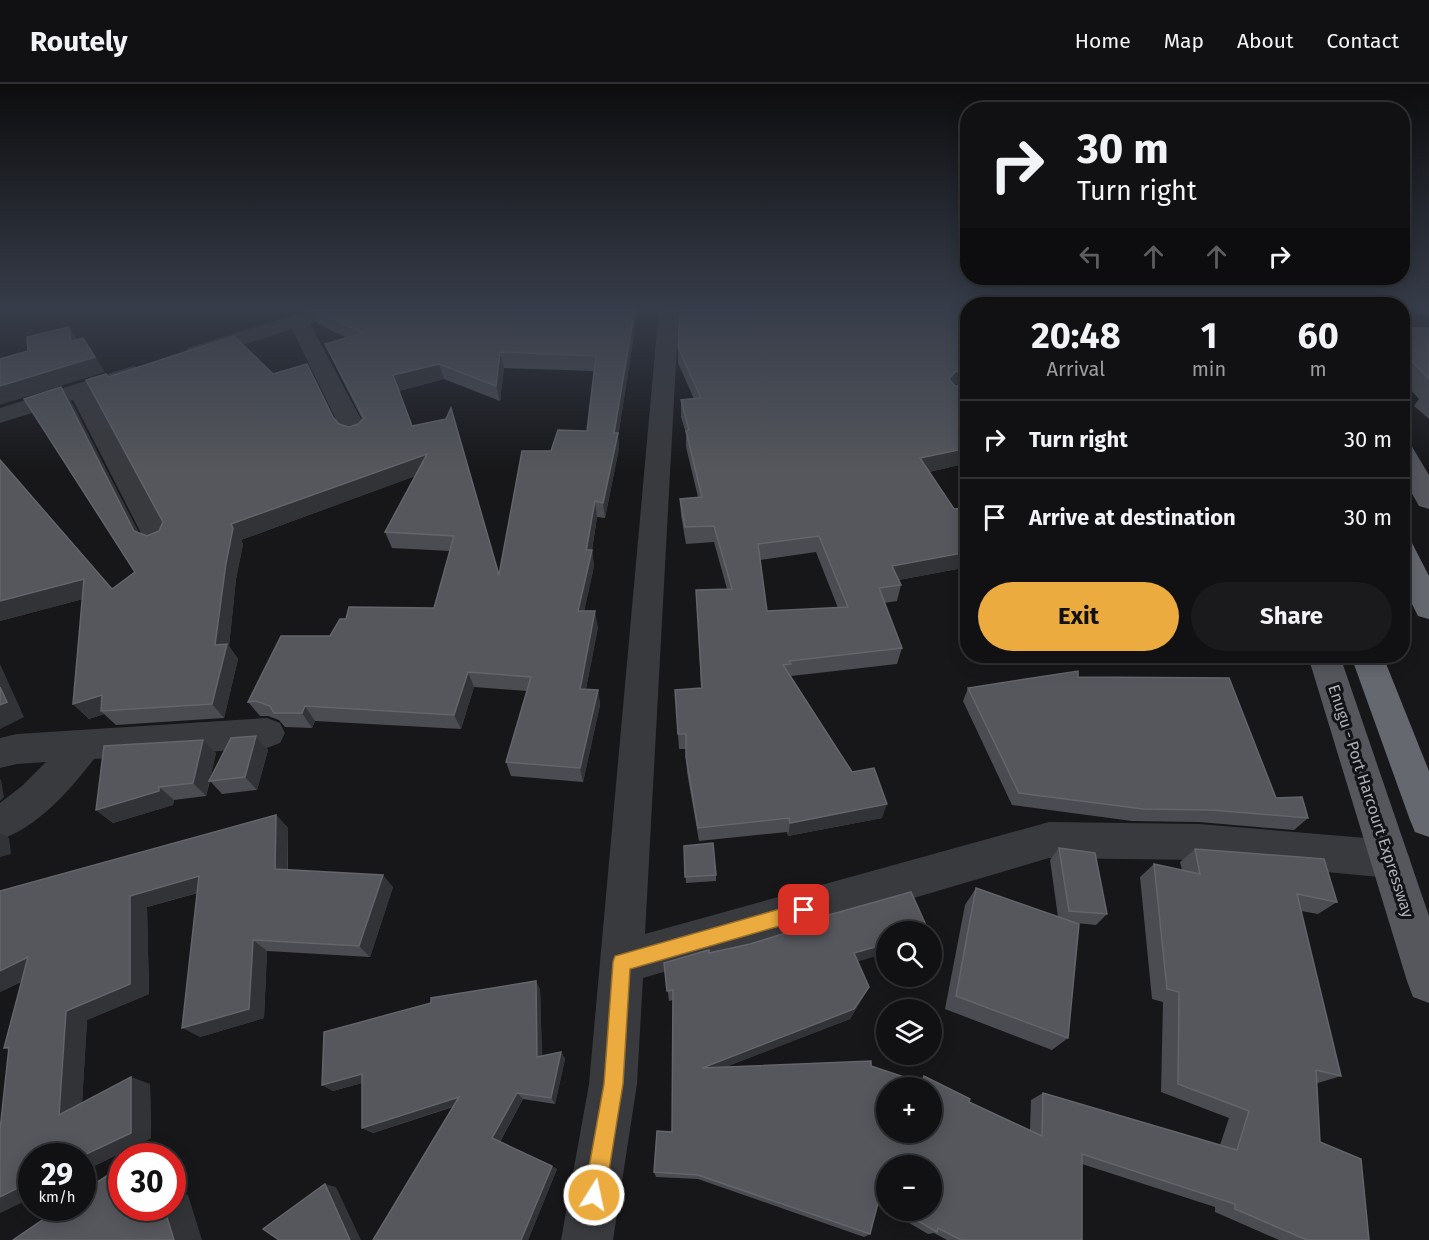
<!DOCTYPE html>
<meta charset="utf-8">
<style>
body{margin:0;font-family:"Fira Sans",sans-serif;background:#1a1a1c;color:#f1f3f6;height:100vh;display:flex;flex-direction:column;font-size:22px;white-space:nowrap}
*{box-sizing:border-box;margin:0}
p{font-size:20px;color:#9c9da0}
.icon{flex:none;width:33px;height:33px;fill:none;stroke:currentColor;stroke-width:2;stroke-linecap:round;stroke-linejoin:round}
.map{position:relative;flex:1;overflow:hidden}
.drawer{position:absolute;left:960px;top:213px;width:450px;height:366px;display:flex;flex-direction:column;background:#111113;border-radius:24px;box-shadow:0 3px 15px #0003,0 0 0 2px #303133}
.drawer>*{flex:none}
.top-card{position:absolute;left:960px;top:18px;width:450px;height:183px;border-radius:24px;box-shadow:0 3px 15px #0003,0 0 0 2px #303133;background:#111113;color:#f1f3f6;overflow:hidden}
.fabs{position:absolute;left:876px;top:837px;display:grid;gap:12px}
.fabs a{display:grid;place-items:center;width:66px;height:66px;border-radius:50%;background:#111113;box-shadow:0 3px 15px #0003,0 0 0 2px #303133;font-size:30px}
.speed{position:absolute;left:18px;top:1059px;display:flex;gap:12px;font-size:30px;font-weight:700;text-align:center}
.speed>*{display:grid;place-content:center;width:78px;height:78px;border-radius:50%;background:#111113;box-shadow:0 3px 15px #0003,0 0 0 2px #303133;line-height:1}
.speed small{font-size:15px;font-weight:400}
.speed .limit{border:9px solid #d22;background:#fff;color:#111}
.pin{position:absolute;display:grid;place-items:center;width:51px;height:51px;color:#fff;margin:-26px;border-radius:12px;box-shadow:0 3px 9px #0006}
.me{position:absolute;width:66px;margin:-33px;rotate:10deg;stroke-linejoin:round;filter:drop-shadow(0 0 4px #0008)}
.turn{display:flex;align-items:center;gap:21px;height:126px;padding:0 18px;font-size:27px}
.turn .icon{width:78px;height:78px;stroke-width:2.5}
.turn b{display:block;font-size:42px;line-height:51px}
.lanes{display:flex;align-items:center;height:57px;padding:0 18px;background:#0003;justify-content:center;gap:30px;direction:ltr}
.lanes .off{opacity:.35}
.eta{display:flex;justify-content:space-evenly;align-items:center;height:102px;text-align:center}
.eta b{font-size:36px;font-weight:700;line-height:42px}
.button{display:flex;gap:12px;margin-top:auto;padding:12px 18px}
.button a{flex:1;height:69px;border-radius:36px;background:#ebab3e;color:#111;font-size:24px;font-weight:700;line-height:69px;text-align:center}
.button a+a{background:#1a1a1c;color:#f1f3f6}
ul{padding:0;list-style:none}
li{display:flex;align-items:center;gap:18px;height:78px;padding:0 18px;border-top:2px solid #303133}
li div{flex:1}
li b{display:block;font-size:22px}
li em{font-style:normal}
header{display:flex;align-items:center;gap:36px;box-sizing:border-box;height:84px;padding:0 30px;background:#111113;border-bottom:2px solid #303133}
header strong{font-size:28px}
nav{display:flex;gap:33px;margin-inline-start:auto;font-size:21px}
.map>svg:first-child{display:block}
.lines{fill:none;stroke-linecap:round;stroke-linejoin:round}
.street{fill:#393a3e;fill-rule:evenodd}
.primary{fill:#55575d;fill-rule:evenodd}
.highway{fill:#65686f;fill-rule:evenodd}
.wall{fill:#4b4c51;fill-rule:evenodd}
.shaded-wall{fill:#323336}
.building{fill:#55575c;stroke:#63656b;stroke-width:1.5;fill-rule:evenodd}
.route{fill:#ebab3e;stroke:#996f28;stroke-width:1.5}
.labels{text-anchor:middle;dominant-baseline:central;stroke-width:6;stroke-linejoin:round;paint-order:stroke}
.street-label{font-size:16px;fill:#aaafb9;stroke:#121214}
</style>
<header>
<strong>Routely</strong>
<nav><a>Home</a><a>Map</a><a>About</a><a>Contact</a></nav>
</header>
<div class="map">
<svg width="1429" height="1156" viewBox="0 0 1429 1156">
<rect width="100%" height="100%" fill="#171719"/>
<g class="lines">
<g class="street">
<polygon points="315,224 347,224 344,228 310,240 368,348 364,353 355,356 346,353 342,348 292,245 196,276 188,274 185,269 188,264"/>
<polygon points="659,224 679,224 645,850 1049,738 1199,740 1390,756 1404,762 1410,775 1404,788 1390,794 1199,776 1049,774 643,894 637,1000 613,1156 561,1156 589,1000"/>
<polygon points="133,282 141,284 145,289 141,294 93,310 172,455 168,462 158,465 148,462 144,455 73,316 0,339 0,324"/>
<path d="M 267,634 L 280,639 L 285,649 L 280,659 L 267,664 L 94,675 C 68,708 40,741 0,756 L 0,719 L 22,702 L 46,678 L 17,680 L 0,684 L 0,654 L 17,650 Z"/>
</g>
<g class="primary">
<polygon points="1402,358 1411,361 1429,391 1429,425 1419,422 1402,392"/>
<polygon points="1308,572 1340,572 1429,832 1429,919 1413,913 1407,897"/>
</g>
<g class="highway">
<polygon points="1402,456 1412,459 1429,492 1429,535 1418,532 1402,500"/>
<polygon points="1351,572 1383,572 1429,687 1429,753 1415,748 1410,736"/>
</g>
</g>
<g class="wall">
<path d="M 313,224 L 638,224 L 618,353 L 619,364 L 605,434 L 597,433 L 592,466 L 594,482 L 584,527 L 598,543 L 586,605 L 598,606 L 600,621 L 583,698 L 511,692 L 506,678 L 527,607 L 474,603 L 461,645 L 315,637 L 312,644 L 285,643 L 279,636 L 268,632 L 260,632 L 248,618 L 330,552 L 346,535 L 434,524 L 450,467 L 392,464 L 385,448 L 415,392 L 241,456 L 243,460 L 236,495 L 229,562 L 238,575 L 224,634 L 116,641 L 104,630 L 89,635 L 73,620 L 83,515 L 0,537 L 0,376 L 112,505 L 135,488 L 72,319 L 139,449 L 147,452 L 159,447 L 163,438 L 108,293 L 273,290 L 333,333 L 339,340 L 349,343 L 358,340 L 362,335 L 332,275 L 325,260 L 347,254 L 318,240 L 312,225 ZM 504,284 L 594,287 L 587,347 L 551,367 L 499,491 L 412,342 L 399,307 L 444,295 L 500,317 Z"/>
<polygon points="1413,224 1429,224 1429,234"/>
<polygon points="1402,244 1429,244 1429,335 1414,322 1419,315 1402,296"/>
<path d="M 678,263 L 963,302 L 968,379 L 929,388 L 968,483 L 899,496 L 901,501 L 897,517 L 884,519 L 902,564 L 897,580 L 791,592 L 882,734 L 788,752 L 787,748 L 699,757 L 687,688 L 686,665 L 679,665 L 675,606 L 701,604 L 696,506 L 727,505 L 714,458 L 686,460 L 681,431 L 680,415 L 698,413 L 686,363 L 686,349 L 681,333 L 681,316 L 694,315 L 678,279 ZM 816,468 L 838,524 L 767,527 L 760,476 Z"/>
<polygon points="1078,593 1276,714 1308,734 1294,746 1199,738 1132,737 1012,721 963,617 968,604"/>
<polygon points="256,652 268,666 257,706 222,710 210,697 206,712 174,716 173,721 113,739 96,726 216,669 210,695"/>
<polygon points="276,731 288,744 288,786 393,803 370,873 267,867 264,934 200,953 198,809 147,823 149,910 87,936 82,1019 150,1000 151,1054 82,1088 9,966 4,964 21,898 0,908"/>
<polygon points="684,762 716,791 716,797 686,799"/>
<polygon points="1059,764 1107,830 1096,841 1076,839 1068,954 1052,966 945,925 965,821 976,804 1058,833 1050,776"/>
<polygon points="1195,765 1337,818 1318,830 1301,827 1341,992 1318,999 1317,999 1320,1058 1369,1156 1279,1156 1215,1128 1215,1123 1082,1080 1082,1156 947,1156 934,1149 928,1150 887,1126 932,1126 886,1082 886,1126 877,1121 870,1150 864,1153 698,1095 656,1093 654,1088 672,1048 673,916 669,917 664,879 750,860 799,845 800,839 858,878 869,903 863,913 850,935 725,983 871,982 918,998 924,992 969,1018 1030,1046 1031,1016 1043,1009 1220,1061 1229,1034 1161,1008 1163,918 1152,915 1140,793 1154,780 1182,786 1180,778"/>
<polygon points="540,905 542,972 561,968 565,975 555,1020 523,1015 500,1058 557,1085 528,1156 453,1023 373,1049 362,1044 362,999 333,1007 322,1001"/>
</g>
<g class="shaded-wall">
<polygon points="635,224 638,224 618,353 619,364 605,434 603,419"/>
<polygon points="69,243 79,258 71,258"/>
<polygon points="83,254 105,288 0,321 0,302"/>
<polygon points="500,268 504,284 500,317 496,302"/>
<polygon points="439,280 444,295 398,307 393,291"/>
<polygon points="968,286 968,302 951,304 949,295 955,288"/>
<polygon points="61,303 72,319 146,463 134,447"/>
<polygon points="968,364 968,379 916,391 920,374"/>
<polygon points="427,370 432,386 241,456 243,460 236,495 229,562 238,575 224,634 212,620 215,561 231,440"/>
<polygon points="595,417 597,433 592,466 594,482 581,542 578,527"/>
<polygon points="968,468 968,483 888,498 892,482"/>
<polygon points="84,495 98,511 0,537 0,517"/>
<polygon points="595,527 598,543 583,620 580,605"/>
<polygon points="0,580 24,633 0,645"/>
<polygon points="468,588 474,603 461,645 454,631"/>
<polygon points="598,606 600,621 583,698 580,684"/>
<polygon points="102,611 101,627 104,630 89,635 73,620"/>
<polygon points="305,622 315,637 312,644 302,629"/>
<polygon points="256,652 268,666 257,706 245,693"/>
<polygon points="203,656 216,669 206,712 193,699"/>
<polygon points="0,695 1,696 4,713 0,717"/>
<polygon points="159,703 174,716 173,721 113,739 96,726"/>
<polygon points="887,720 882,734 788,752 790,739"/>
<polygon points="276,731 288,744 287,797 275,785"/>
<polygon points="0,749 9,754 11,770 0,773"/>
<polygon points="383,791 393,803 370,873 359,862"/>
<polygon points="199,792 214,804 147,823 149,910 87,936 81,1037 59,1031 66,927 130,812"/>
<polygon points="253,856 267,867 264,934 200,953 182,944"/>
<polygon points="886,860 886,869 850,880 854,869"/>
<polygon points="28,873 49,884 0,908 0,887"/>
<polygon points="536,897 540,905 542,980 537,973"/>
<polygon points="869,903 850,935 703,992 702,984"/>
<polygon points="561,968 565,975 555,1020 551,1014"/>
<polygon points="362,990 372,996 333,1007 322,1001"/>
<polygon points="131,993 150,1000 151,1054 82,1088 82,1072"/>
<polygon points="517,1009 523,1015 499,1059 492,1054"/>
<polygon points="459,1013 466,1018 373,1049 362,1044"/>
<polygon points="552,1082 557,1085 528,1156 521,1156"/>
<polygon points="32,1097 32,1114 0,1129 0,1113"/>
<polygon points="325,1100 336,1103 361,1156 350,1156"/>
<polygon points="172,1108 188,1111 202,1156 174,1156 164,1124 172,1124"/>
</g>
<g class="building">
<path d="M 313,224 L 635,224 L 614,349 L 618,349 L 603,419 L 595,417 L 586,466 L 592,466 L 578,527 L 595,527 L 580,605 L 598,606 L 580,684 L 506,678 L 531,593 L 468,588 L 454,631 L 305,622 L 302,629 L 274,629 L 270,622 L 256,617 L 248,618 L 281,552 L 330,552 L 340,535 L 346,535 L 349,523 L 434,524 L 454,452 L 385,448 L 427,370 L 231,440 L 233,444 L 226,479 L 215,561 L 227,560 L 212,620 L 101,627 L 102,611 L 73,620 L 84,495 L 0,517 L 0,376 L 112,505 L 135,488 L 24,315 L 61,303 L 134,447 L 147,452 L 159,447 L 163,438 L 86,296 L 106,290 L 108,293 L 234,252 L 273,290 L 307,280 L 333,333 L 339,340 L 349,343 L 358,340 L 364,334 L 325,260 L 363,249 L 312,225 ZM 500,268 L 596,272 L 587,347 L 558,346 L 551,367 L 522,367 L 499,491 L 451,324 L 446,335 L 412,342 L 393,291 L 439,280 L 496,302 Z"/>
<path d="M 680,224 L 968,224 L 968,286 L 955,288 L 949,295 L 955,302 L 968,302 L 968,364 L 920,374 L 954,425 L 968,424 L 968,468 L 892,482 L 901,501 L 879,504 L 902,564 L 789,577 L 791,580 L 783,581 L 852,688 L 874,684 L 887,720 L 790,739 L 789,734 L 698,744 L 686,673 L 686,650 L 678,650 L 675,606 L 702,604 L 696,506 L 732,505 L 714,442 L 685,443 L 680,415 L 702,413 L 686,347 L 689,346 L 681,316 L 701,314 L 678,263 ZM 819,452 L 848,523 L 767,527 L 758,460 Z"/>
<polygon points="69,243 71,258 83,254 95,273 0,302 0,275 28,267 27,253"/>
<polygon points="1402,244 1429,244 1429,295 1402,267"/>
<polygon points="1078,587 1078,593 1229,594 1276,714 1302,713 1308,734 1211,726 1143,725 1019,709 968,604"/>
<polygon points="0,603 7,618 0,621"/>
<polygon points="256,652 245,693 209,697 231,654"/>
<polygon points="203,656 193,699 159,703 159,707 96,726 104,662"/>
<polygon points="276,731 275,785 383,791 359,862 253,856 249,925 182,944 199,792 130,812 130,900 66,927 59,1031 131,993 131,1049 82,1072 32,1072 32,1097 0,1113 0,1046 9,963 4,964 28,873 0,887 0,807"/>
<polygon points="713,759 716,791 685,793 684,762"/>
<polygon points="1059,764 1095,769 1107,830 1069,827"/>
<path d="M 1195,765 L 1324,775 L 1337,818 L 1297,810 L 1341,992 L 1316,986 L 1320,1058 L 1361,1075 L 1369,1156 L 1307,1156 L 1235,1125 L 1235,1120 L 1082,1070 L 1082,1156 L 961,1156 L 938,1144 L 937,1148 L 899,1126 L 932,1126 L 932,1082 L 886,1082 L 886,1119 L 879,1115 L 870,1150 L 698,1091 L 654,1088 L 657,1047 L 672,1048 L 673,906 L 667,907 L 664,879 L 705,867 L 709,866 L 709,869 L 750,860 L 802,844 L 800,839 L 911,808 L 929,848 L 886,848 L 886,860 L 854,869 L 869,903 L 854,925 L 702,984 L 871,977 L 871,982 L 922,999 L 924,992 L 970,1015 L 969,1018 L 1042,1052 L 1043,1009 L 1237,1066 L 1249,1027 L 1178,1000 L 1179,908 L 1167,905 L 1154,780 L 1200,790 ZM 886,1004 L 932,1004 L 932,1048 L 886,1048 Z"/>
<polygon points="976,804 1079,840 1068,954 956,912"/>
<polygon points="536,897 537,973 561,968 551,1014 517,1009 492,1054 552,1082 521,1156 373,1156 459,1013 362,1044 362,990 322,1001 324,948 431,919 431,914"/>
<polygon points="122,1082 122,1124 164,1124 174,1156 13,1156 60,1124 82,1124 82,1108"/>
<polygon points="325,1100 350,1156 279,1156 263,1145"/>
</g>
<linearGradient id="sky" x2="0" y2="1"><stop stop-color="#0d0d0e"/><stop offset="0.58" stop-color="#363c49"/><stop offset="1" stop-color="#363c49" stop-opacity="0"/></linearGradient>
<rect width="1429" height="386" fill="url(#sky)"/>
<polygon class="route" points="804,818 810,820 812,826 810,832 804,835 630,885 623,1000 605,1111 602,1119 594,1122 587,1119 584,1111 604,1000 613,878 615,872"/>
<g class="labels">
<g class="street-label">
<text transform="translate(1371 717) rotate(72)">Enugu - Port Harcourt Expressway</text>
</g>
</g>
</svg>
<div class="fabs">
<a><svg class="icon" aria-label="search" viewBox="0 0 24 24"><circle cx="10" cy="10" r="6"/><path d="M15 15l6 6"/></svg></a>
<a><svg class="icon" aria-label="layers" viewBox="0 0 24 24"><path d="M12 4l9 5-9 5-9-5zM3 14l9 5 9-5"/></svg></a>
<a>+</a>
<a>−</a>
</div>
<div class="speed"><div>29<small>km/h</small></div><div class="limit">30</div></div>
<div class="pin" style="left:804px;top:826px;background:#d93025"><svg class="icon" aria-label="arrive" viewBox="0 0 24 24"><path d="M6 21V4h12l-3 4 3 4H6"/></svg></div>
<svg class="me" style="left:594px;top:1111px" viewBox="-20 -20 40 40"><circle r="17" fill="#ebab3e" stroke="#fff" stroke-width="3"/><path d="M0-11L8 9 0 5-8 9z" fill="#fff"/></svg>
<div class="top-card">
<div class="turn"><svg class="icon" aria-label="right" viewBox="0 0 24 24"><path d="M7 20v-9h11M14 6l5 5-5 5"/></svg><div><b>30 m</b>Turn right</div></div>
<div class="lanes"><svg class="icon off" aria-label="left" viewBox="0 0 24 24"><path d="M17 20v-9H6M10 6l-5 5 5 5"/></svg><svg class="icon off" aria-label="ahead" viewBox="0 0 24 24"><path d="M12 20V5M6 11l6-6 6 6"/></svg><svg class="icon off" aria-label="ahead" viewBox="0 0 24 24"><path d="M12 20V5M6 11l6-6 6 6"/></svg><svg class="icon" aria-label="right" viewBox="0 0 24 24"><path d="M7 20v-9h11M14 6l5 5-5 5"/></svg></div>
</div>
<section class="drawer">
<div class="eta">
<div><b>20:48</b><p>Arrival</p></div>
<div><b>1</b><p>min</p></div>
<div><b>60</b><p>m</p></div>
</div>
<ul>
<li><svg class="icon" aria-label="right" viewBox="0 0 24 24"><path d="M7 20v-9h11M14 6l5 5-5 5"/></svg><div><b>Turn right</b></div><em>30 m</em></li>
<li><svg class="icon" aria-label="arrive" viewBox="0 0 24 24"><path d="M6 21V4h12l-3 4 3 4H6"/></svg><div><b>Arrive at destination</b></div><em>30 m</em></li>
</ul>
<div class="button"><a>Exit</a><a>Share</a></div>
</section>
</div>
